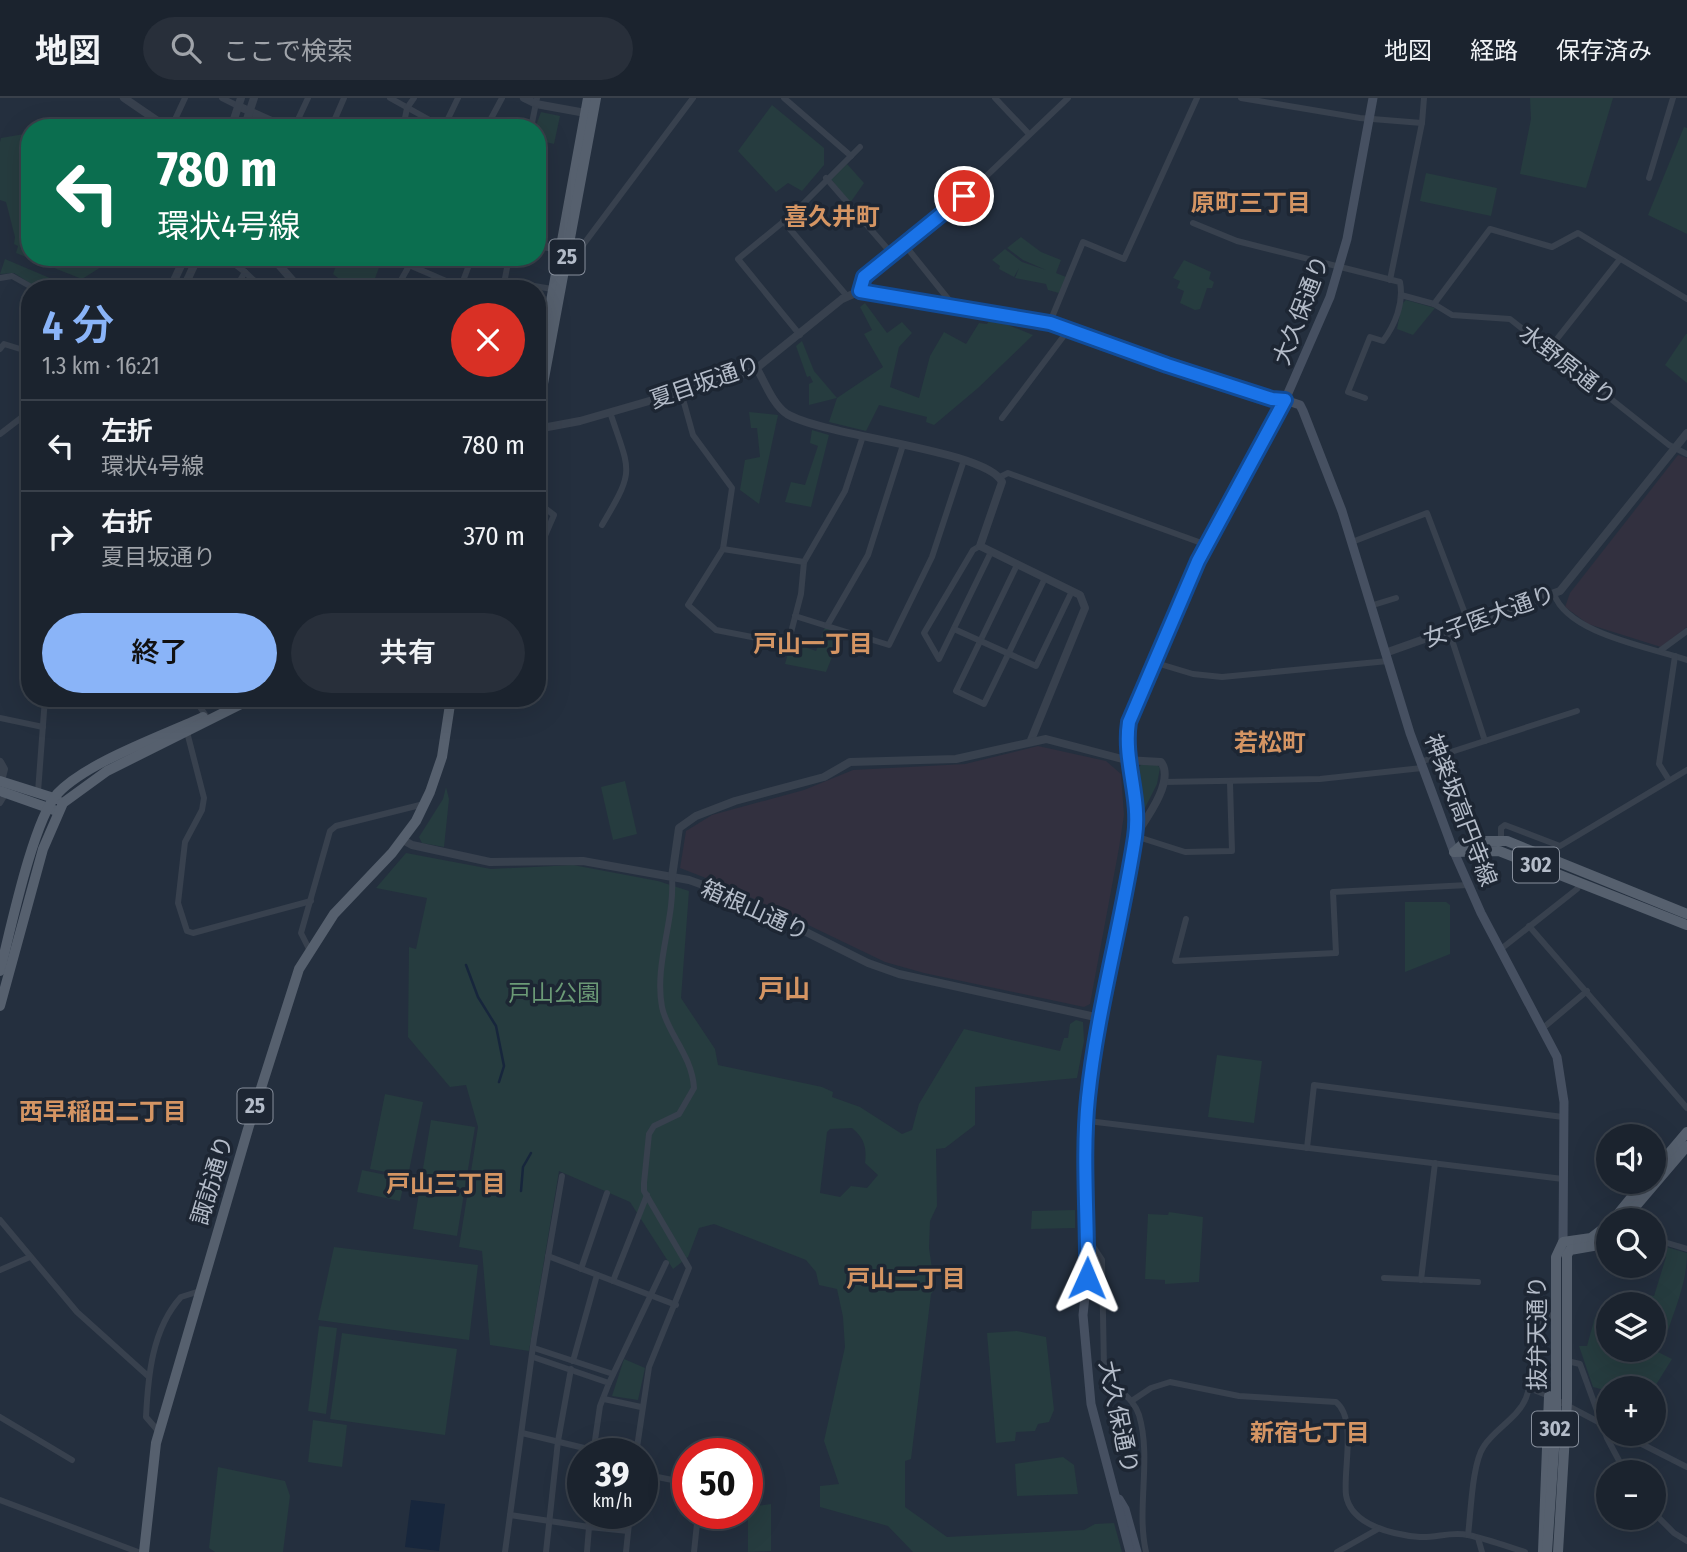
<!DOCTYPE html>
<html lang="ja">
<meta charset="utf-8">
<style>
body{margin:0;font-family:"Fira Sans Condensed","Noto Sans JP",sans-serif;background:#282f3a;color:#f1f3f6;height:100vh;display:flex;flex-direction:column;font-size:26px;white-space:nowrap}
*{box-sizing:border-box;margin:0}
p{font-size:23px;color:#a0a4aa}
.icon{flex:none;width:38px;height:38px;fill:none;stroke:currentColor;stroke-width:2;stroke-linecap:round;stroke-linejoin:round}
.map{position:relative;flex:1;overflow:hidden}
.side{position:absolute;left:21px;top:182px;width:525px;height:427px;display:flex;flex-direction:column;background:#1b232e;border-radius:28px;box-shadow:0 7px 28px #0002,0 0 0 2px #39404a}
.side>*{flex:none}
.banner{position:absolute;left:21px;top:21px;width:525px;height:147px;border-radius:28px;box-shadow:0 7px 28px #0002,0 0 0 2px #39404a;background:#0b6e4f;color:#fff;overflow:hidden}
.buttons{position:absolute;left:1596px;top:1026px;display:grid;gap:14px}
.buttons a{display:grid;place-items:center;width:70px;height:70px;border-radius:50%;background:#1b232e;box-shadow:0 7px 28px #0002,0 0 0 2px #39404a;font-size:35px}
.speed{position:absolute;left:567px;top:1340px;display:flex;gap:14px;font-size:35px;font-weight:700;text-align:center}
.speed>*{display:grid;place-content:center;width:91px;height:91px;border-radius:50%;background:#1b232e;box-shadow:0 7px 28px #0002,0 0 0 2px #39404a;line-height:1}
.speed small{font-size:18px;font-weight:400}
.speed .limit{border:10px solid #d22;background:#fff;color:#111}
.pin{position:absolute;display:grid;place-items:center;width:60px;height:60px;color:#fff;margin:-30px;border:4px solid #fff;border-radius:50%;box-shadow:0 2px 7px #0007}
.me{position:absolute;width:77px;margin:-38px;rotate:1deg;stroke-linejoin:round;filter:drop-shadow(0 0 5px #0008)}
.turn{display:flex;align-items:center;gap:24px;height:147px;padding:0 21px;font-size:32px}
.turn .icon{width:91px;height:91px;stroke-width:2.5}
.turn b{display:block;font-size:49px;line-height:60px}
.round{display:grid;place-items:center;flex:none;width:74px;height:74px;border-radius:37px;background:#282f3a}
.summary{display:flex;align-items:center;justify-content:space-between;height:119px;padding:0 21px}
h1{font-size:42px;font-weight:600;line-height:52px;color:#8ab4f8}
.action{display:flex;gap:14px;margin-top:auto;padding:14px 21px}
.action a{flex:1;height:80px;border-radius:42px;background:#8ab4f8;color:#111;font-size:28px;font-weight:600;line-height:80px;text-align:center}
.action a+a{background:#282f3a;color:#f1f3f6}
ul{padding:0;list-style:none}
li{display:flex;align-items:center;gap:21px;height:91px;padding:0 21px;border-top:2px solid #39404a}
li div{flex:1}
li b{display:block;font-size:26px}
li em{font-style:normal}
header{display:flex;align-items:center;gap:42px;box-sizing:border-box;height:98px;padding:0 35px;background:#1b232e;border-bottom:2px solid #39404a}
header strong{font-size:33px}
nav{display:flex;gap:38px;margin-inline-start:auto;font-size:24px}
.search{width:490px;height:63px;background:#282f3a;display:flex;align-items:center;gap:18px;box-sizing:border-box;padding:0 24px;border-radius:38px;color:#a0a4aa;font-size:26px}
.map>svg:first-child{display:block}
.medical{fill:#32303f}
.green{fill:#263c3f;fill-rule:evenodd}
.water{fill:#17263c}
.lines{fill:none;stroke-linecap:round;stroke-linejoin:round}
.stream{stroke:#17263c;stroke-width:2.5}
.minor{stroke:#38414e;stroke-width:6}
.tertiary{stroke:#38414e;stroke-width:8}
.secondary{stroke:#465061;stroke-width:9}
.primary{stroke:#56606e;stroke-width:10}
.route-casing{stroke:#114b97;stroke-width:18}
.route{stroke:#1a73e8;stroke-width:12}
.labels{text-anchor:middle;dominant-baseline:central;stroke-width:7;stroke-linejoin:round;paint-order:stroke}
.shield{fill:#1d2633;stroke:#878f9c;stroke-width:2}
.shield-label{font-size:21px;font-weight:bold;fill:#b4bcc9}
.street-label{font-size:23px;fill:#b4bcc9;stroke:#1d2633}
.park-label{font-size:23px;fill:#6b9a76;stroke:#1d2633}
.neighbourhood-label{font-size:24px;font-weight:bold;fill:#d59563;stroke:#1d2633}
.quarter-label{font-size:26px;font-weight:bold;fill:#d59563;stroke:#1d2633}
</style>
<header>
<strong>地図</strong>
<div class="search"><svg class="icon" aria-label="search" viewBox="0 0 24 24"><circle cx="10" cy="10" r="6"/><path d="M15 15l6 6"/></svg>ここで検索</div>
<nav><a>地図</a><a>経路</a><a>保存済み</a></nav>
</header>
<div class="map">
<svg width="1687" height="1454" viewBox="0 0 1687 1454">
<rect width="100%" height="100%" fill="#242f3e"/>
<g class="medical">
<polygon points="1678,357 1687,360 1687,529 1661,549 1588,526 1565,509 1570,495"/>
<polygon points="1038,648 1106,663 1121,676 1124,717 1119,750 1090,906 1084,909 924,875 885,864 729,789 680,770 686,733 712,717 804,692 853,672 965,666"/>
</g>
<g class="green">
<polygon points="1530,0 1613,0 1586,90 1520,76 1531,21"/>
<polygon points="772,7 824,50 824,67 802,93 788,85 776,94 738,53"/>
<polygon points="541,14 560,18 554,46 537,42 535,30"/>
<polygon points="1684,29 1687,30 1687,136 1648,117"/>
<polygon points="30,35 30,159 117,159 82,181 16,155 18,148 14,146 15,139 6,104 0,102 0,44 1,40"/>
<polygon points="847,66 864,85 850,105 831,81"/>
<polygon points="1426,75 1497,90 1491,118 1420,103"/>
<polygon points="1021,139 1041,154 1061,162 1056,175 1066,179 1059,195 1048,192 1046,186 1015,180 1019,170 1014,179 999,171 1000,168 992,162 1005,151 1022,164 1046,172 1023,162 1007,150"/>
<polygon points="339,159 383,159 371,191 352,191 333,176"/>
<polygon points="5,161 71,189 70,191 39,191 14,175 0,176"/>
<polygon points="1184,162 1211,174 1209,181 1214,184 1212,190 1207,190 1200,211 1195,212 1180,205 1184,193 1177,190 1180,183 1173,180"/>
<polygon points="1406,202 1435,210 1413,237 1397,231 1402,206"/>
<polygon points="865,205 887,235 902,224 912,235 899,249 890,289 919,300 930,258 944,234 966,246 979,225 987,226 991,220 1033,237 978,290 934,327 926,324 927,319 879,307 866,333 829,324 837,300 883,269 864,236 872,232 860,209"/>
<polygon points="1686,236 1687,236 1687,285 1665,267"/>
<polygon points="802,243 814,273 837,300 809,307 809,286 813,284 810,278 807,279 796,248"/>
<polygon points="749,314 778,317 759,406 740,392 745,362 760,359 757,330 751,330"/>
<polygon points="812,332 829,337 811,409 785,404 791,384 805,387 818,348 810,345"/>
<polygon points="825,529 842,534 826,574 785,566 791,544 816,553"/>
<polygon points="1143,665 1156,666 1160,670 1157,686 1144,712 1139,669"/>
<polygon points="625,683 637,736 613,742 601,689"/>
<polygon points="446,689 449,701 444,749 422,745 419,739 443,701"/>
<path d="M 406,755 L 491,771 L 573,767 L 658,783 L 689,793 L 681,900 L 715,951 L 718,967 L 822,989 L 833,994 L 832,999 L 860,1009 L 902,1036 L 912,1032 L 919,1006 L 964,931 L 1060,953 L 1064,940 L 1068,940 L 1070,926 L 1076,922 L 1083,924 L 1084,943 L 1077,980 L 975,989 L 975,1027 L 945,1050 L 936,1051 L 937,1108 L 930,1123 L 929,1150 L 935,1191 L 931,1196 L 911,1361 L 905,1363 L 905,1409 L 947,1439 L 1084,1432 L 1095,1426 L 1114,1425 L 1122,1454 L 913,1454 L 888,1428 L 820,1409 L 820,1388 L 839,1386 L 824,1343 L 845,1249 L 843,1219 L 837,1191 L 819,1187 L 816,1174 L 806,1162 L 714,1126 L 699,1130 L 688,1159 L 673,1171 L 630,1104 L 559,1073 L 529,1253 L 490,1247 L 482,1153 L 459,1149 L 478,1029 L 466,987 L 450,989 L 408,939 L 409,849 L 416,851 L 427,800 L 376,790 ZM 852,1030 C 864,1040 867,1049 865,1065 L 878,1077 L 867,1090 L 851,1088 L 840,1099 L 820,1095 L 827,1034 L 830,1031 Z"/>
<polygon points="1405,804 1446,804 1450,807 1450,856 1405,874"/>
<polygon points="1217,957 1262,963 1254,1025 1208,1019"/>
<polygon points="385,996 423,1004 408,1078 370,1071"/>
<polygon points="431,1022 475,1029 457,1138 413,1131"/>
<polygon points="362,1072 405,1081 400,1103 357,1094"/>
<polygon points="1075,1112 1075,1130 1031,1131 1032,1113"/>
<polygon points="1169,1114 1203,1119 1199,1184 1165,1186 1165,1182 1145,1181 1148,1116 1168,1117"/>
<path d="M 1663,1148 L 1687,1155 C 1687,1182 1677,1206 1668,1232 L 1659,1231 L 1667,1233 L 1658,1254 L 1672,1261 L 1654,1290 L 1608,1290 L 1608,1293 L 1593,1289 L 1579,1248 L 1587,1248 L 1595,1219 L 1608,1224 L 1608,1251 L 1654,1251 L 1654,1206 L 1642,1206 L 1644,1196 L 1654,1198 L 1666,1159 L 1661,1157 Z"/>
<polygon points="334,1149 478,1167 469,1242 318,1222"/>
<polygon points="319,1228 337,1230 326,1316 308,1313"/>
<polygon points="1017,1233 1046,1239 1054,1312 1049,1324 1038,1326 1035,1333 1016,1334 1015,1343 996,1345 987,1235"/>
<polygon points="342,1235 457,1251 445,1337 330,1321"/>
<polygon points="624,1261 645,1270 638,1302 612,1298"/>
<polygon points="313,1322 347,1327 342,1369 308,1364"/>
<polygon points="1063,1359 1074,1367 1078,1396 1017,1398 1015,1366"/>
<polygon points="218,1369 285,1383 290,1398 283,1454 215,1454 209,1450"/>
<polygon points="771,1406 771,1453 748,1454 748,1409"/>
</g>
<polygon class="water" points="411,1402 445,1406 439,1453 405,1449"/>
<g class="lines">
<g class="stream">
<polyline points="466,867 478,899 496,928 504,968 499,984"/>
<polyline points="521,1093 523,1069 531,1055"/>
</g>
<g class="minor">
<polyline points="222,0 238,8"/>
<polyline points="390,0 444,30"/>
<polyline points="784,0 851,58"/>
<polyline points="995,0 1029,36"/>
<polyline points="1241,0 1360,20 1422,25"/>
<polyline points="444,29 458,0"/>
<polyline points="171,30 185,0"/>
<polyline points="294,30 308,0"/>
<polyline points="331,30 344,0"/>
<polyline points="403,30 407,10 414,0"/>
<polyline points="486,30 502,0"/>
<polyline points="531,30 537,0"/>
<polyline points="826,80 892,156"/>
<polyline points="1649,80 1673,0"/>
<polyline points="783,123 847,198"/>
<path d="M 1193,125 L 1237,143 L 1400,184 C 1404,205 1395,227 1383,243 L 1370,239 L 1348,294 L 1365,300"/>
<polyline points="904,146 953,207"/>
<polyline points="568,152 580,151 693,0"/>
<polyline points="234,159 232,164 245,174 235,191"/>
<polyline points="409,167 460,189"/>
<polyline points="245,174 262,190 279,191"/>
<polyline points="0,180 12,178 35,191"/>
<polyline points="1390,182 1422,25 1424,0"/>
<polyline points="505,183 552,191"/>
<polyline points="396,191 414,159"/>
<polyline points="460,191 472,159"/>
<polyline points="503,191 509,159"/>
<polyline points="860,193 864,179 978,86 1068,0"/>
<polyline points="1401,197 1434,206 1452,217 1510,221 1669,347 1687,356"/>
<polyline points="1434,206 1490,131 1552,149 1578,135 1687,201"/>
<polyline points="1050,224 1083,144 1124,161 1197,0"/>
<polyline points="800,237 738,161 794,115 860,49"/>
<polyline points="0,251 4,246 30,254"/>
<polyline points="1549,251 1620,161"/>
<polyline points="681,294 693,337 732,390 723,451 688,507 716,532 788,546 801,496 804,464 845,393 863,338"/>
<polyline points="1002,320 1069,231"/>
<polyline points="0,336 30,313"/>
<polyline points="1000,379 1008,375 1207,447"/>
<polyline points="537,404 554,417 537,456"/>
<path d="M 602,427 C 636,370 630,375 610,314"/>
<polyline points="1352,444 1427,415 1469,526"/>
<polyline points="980,448 973,452 924,535 939,561 991,454"/>
<polyline points="723,451 804,464"/>
<polyline points="1017,467 956,593 984,606 1045,480"/>
<path d="M 1554,496 C 1568,536 1650,549 1687,562"/>
<polyline points="1370,508 1396,500"/>
<polyline points="795,518 827,528 868,457 903,347"/>
<polyline points="827,528 889,547 932,459 964,362"/>
<polyline points="954,531 1036,568 1072,493"/>
<polyline points="1449,533 1485,643"/>
<polyline points="1661,552 1687,533"/>
<polyline points="1153,564 1193,576 1222,579 1388,563"/>
<polyline points="194,600 206,618"/>
<polyline points="0,620 43,629"/>
<polyline points="187,634 204,700 202,712 185,744 178,805 187,833 193,835 311,803"/>
<polyline points="1420,664 1577,613"/>
<polyline points="1669,682 1659,666 1675,558"/>
<polyline points="1164,684 1320,681 1422,670"/>
<polyline points="38,694 45,600"/>
<polyline points="0,705 6,695"/>
<polyline points="1135,738 1185,754 1232,753 1230,685"/>
<polyline points="1501,742 1501,730 1505,727 1560,748 1687,672"/>
<polyline points="1186,821 1175,863 1336,855 1333,794 1468,787"/>
<polyline points="1529,828 1687,1010"/>
<polyline points="309,851 301,835 330,733 336,728 424,706"/>
<polyline points="1501,851 1577,791 1580,784"/>
<polyline points="1543,930 1587,893"/>
<polyline points="1088,1023 1563,1081"/>
<polyline points="1307,1050 1314,987 1563,1019"/>
<polyline points="0,1122 77,1214 148,1278"/>
<path d="M 1088,1141 L 1102,1162 L 1104,1271 C 1113,1292 1132,1296 1139,1317 C 1152,1361 1136,1410 1146,1454"/>
<polyline points="1654,1141 1687,1151"/>
<polyline points="548,1158 676,1207"/>
<polyline points="581,1171 607,1095"/>
<polyline points="0,1172 30,1159"/>
<polyline points="1384,1180 1478,1184"/>
<polyline points="1421,1182 1435,1065"/>
<polyline points="613,1183 647,1097"/>
<polyline points="534,1250 613,1276"/>
<polyline points="533,1259 609,1285 600,1308 593,1356"/>
<polyline points="573,1263 597,1177"/>
<polyline points="1567,1263 1580,1266 1607,1340 1625,1374"/>
<polyline points="609,1285 666,1165"/>
<polyline points="1529,1290 1549,1298 1608,1329"/>
<polyline points="604,1301 641,1309"/>
<path d="M 1133,1302 L 1151,1290 L 1170,1284 L 1239,1298 L 1336,1304 C 1357,1321 1343,1371 1346,1397 C 1351,1428 1395,1437 1420,1439 C 1436,1440 1452,1433 1468,1437 C 1487,1441 1506,1448 1525,1454"/>
<polyline points="0,1319 72,1362"/>
<path d="M 159,1334 L 146,1319 C 148,1278 152,1231 181,1199 L 200,1193"/>
<polyline points="522,1335 609,1356"/>
<polyline points="1620,1335 1687,1369"/>
<path d="M 636,1356 L 649,1269 L 689,1170 L 644,1093 L 644,1085 L 649,1036 L 654,1028 L 679,1016 L 694,990 C 692,957 667,935 662,909 C 654,866 675,822 672,779"/>
<polyline points="642,1376 688,1385"/>
<polyline points="0,1402 138,1454"/>
<polyline points="1654,1415 1674,1435 1687,1443"/>
<polyline points="510,1417 589,1429 588,1416"/>
<path d="M 1468,1437 C 1471,1414 1472,1365 1484,1348 C 1496,1330 1518,1320 1526,1300 C 1539,1267 1517,1237 1556,1214"/>
<polyline points="1478,1440 1482,1454"/>
<polyline points="505,1454 534,1241 562,1078"/>
<polyline points="546,1454 558,1343 571,1271"/>
<polyline points="587,1454 589,1429 628,1433"/>
<polyline points="626,1454 630,1416"/>
<polyline points="694,1454 698,1416"/>
<polyline points="1337,1454 1378,1431"/>
</g>
<g class="tertiary">
<polyline points="124,0 168,30"/>
<polyline points="524,0 536,6 591,16"/>
<polyline points="238,8 287,30"/>
<polyline points="231,30 241,0"/>
<polyline points="244,30 254,0"/>
<polyline points="537,147 565,152"/>
<polyline points="272,159 300,191"/>
<polyline points="170,191 185,159"/>
<polyline points="183,191 198,159"/>
<path d="M 757,271 C 765,284 773,307 787,316 C 826,339 987,352 1002,384 L 980,448 L 1080,497 L 1085,510 L 1031,642"/>
<polyline points="537,331 580,323 753,273 842,201 860,193 1050,224 1272,301 1285,302"/>
<polyline points="1385,555 1560,493 1687,335"/>
<polyline points="0,664 4,671 1,683"/>
<polyline points="403,742 412,747 490,764 583,763 689,782 734,798 868,865 899,876 1100,920"/>
<path d="M 672,779 L 679,730 L 696,718 L 735,703 L 824,679 L 850,664 L 956,661 L 1046,641 L 1126,662 L 1161,664 C 1175,683 1146,721 1135,738"/>
</g>
<g class="secondary">
<polyline points="1285,302 1300,307 1303,313 1342,413 1410,635 1454,754 1481,815 1557,959 1564,1004 1563,1144"/>
<polyline points="1119,1401 1125,1411 1137,1454"/>
<polyline points="1130,1454 1091,1306 1083,1217 1087,1180 1088,1002 1112,848 1135,738 1135,690 1126,662 1125,643 1129,624 1151,569 1193,474 1285,302 1330,199 1347,141 1373,0"/>
</g>
<g class="primary">
<polyline points="537,280 588,0"/>
<polyline points="537,318 596,0"/>
<polyline points="0,683 57,701"/>
<polyline points="0,693 54,712"/>
<polyline points="1454,754 1463,746 1471,743 1507,743 1687,816"/>
<polyline points="1454,754 1499,753 1687,827"/>
<path d="M 0,873 C 10,834 33,723 57,696 C 87,664 162,638 203,619"/>
<polyline points="0,908 43,751 63,705 107,673 253,600"/>
<polyline points="1654,1073 1687,1034"/>
<polyline points="1613,1122 1645,1083"/>
<polyline points="1624,1122 1687,1048"/>
<polyline points="144,1454 156,1345 248,1031 299,871 334,816 392,755 416,723 430,694 442,659 451,600"/>
<polyline points="1543,1454 1549,1298"/>
<polyline points="1547,1454 1556,1323 1556,1159 1563,1144 1591,1140 1608,1127"/>
<polyline points="1558,1454 1567,1304 1567,1157 1570,1152 1593,1148 1608,1138"/>
</g>
</g>
<g class="lines">
<g class="route-casing">
<path id="route" d="M 964,98 L 864,179 L 860,193 L 1050,225 L 1167,267 L 1272,301 L 1285,302 L 1198,463 L 1129,624 C 1123,663 1141,699 1135,739 C 1122,826 1097,912 1088,1000 C 1082,1059 1088,1121 1087,1180"/>
</g>
<use href="#route" class="route"/>
</g>
<g class="labels">
<g class="shield">
<rect x="549.5" y="141.5" width="35" height="35" rx="5"/>
<rect x="1513" y="749.5" width="46" height="35" rx="5"/>
<rect x="237.5" y="990.5" width="35" height="35" rx="5"/>
<rect x="1532" y="1313.5" width="46" height="35" rx="5"/>
</g>
<g class="shield-label">
<text x="567" y="159">25</text>
<text x="1536" y="767">302</text>
<text x="255" y="1008">25</text>
<text x="1555" y="1331">302</text>
</g>
<g class="street-label">
<text transform="translate(1301 212) rotate(-69)">大久保通り</text>
<text transform="translate(1568 267) rotate(38)">水野原通り</text>
<text transform="translate(705 284) rotate(-19)">夏目坂通り</text>
<text transform="translate(1489 518) rotate(-20)">女子医大通り</text>
<text transform="translate(1461 712) rotate(69)">神楽坂高円寺線</text>
<text transform="translate(755 812) rotate(24)">箱根山通り</text>
<text transform="translate(212 1082) rotate(-73)">諏訪通り</text>
<text transform="translate(1537 1235) rotate(-90)">抜弁天通り</text>
<text transform="translate(1119 1319) rotate(78)">大久保通り</text>
</g>
<g class="park-label">
<text x="554" y="895">戸山公園</text>
</g>
<g class="neighbourhood-label">
<text x="1251" y="105">原町三丁目</text>
<text x="832" y="119">喜久井町</text>
<text x="813" y="546">戸山一丁目</text>
<text x="1270" y="645">若松町</text>
<text x="103" y="1014">西早稲田二丁目</text>
<text x="446" y="1086">戸山三丁目</text>
<text x="906" y="1181">戸山二丁目</text>
<text x="1310" y="1335">新宿七丁目</text>
</g>
<g class="quarter-label">
<text x="784" y="891">戸山</text>
</g>
</g>
</svg>
<div class="buttons">
<a><svg class="icon" aria-label="sound" viewBox="0 0 24 24"><path d="M4 9h4l5-4v14l-5-4H4zM17 9q2 3 0 6"/></svg></a>
<a><svg class="icon" aria-label="search" viewBox="0 0 24 24"><circle cx="10" cy="10" r="6"/><path d="M15 15l6 6"/></svg></a>
<a><svg class="icon" aria-label="layers" viewBox="0 0 24 24"><path d="M12 4l9 5-9 5-9-5zM3 14l9 5 9-5"/></svg></a>
<a>+</a>
<a>−</a>
</div>
<div class="speed"><div>39<small>km/h</small></div><div class="limit">50</div></div>
<div class="pin" style="left:964px;top:98px;background:#d93025"><svg class="icon" aria-label="arrive" viewBox="0 0 24 24"><path d="M6 21V4h12l-3 4 3 4H6"/></svg></div>
<svg class="me" style="left:1087px;top:1180px" viewBox="-20 -20 40 40"><path d="M0-17L14 15 0 8-14 15z" fill="#1a73e8" stroke="#fff" stroke-width="4"/></svg>
<div class="banner">
<div class="turn"><svg class="icon" aria-label="left" viewBox="0 0 24 24"><path d="M17 20v-9H6M10 6l-5 5 5 5"/></svg><div><b>780 m</b>環状4号線</div></div>
</div>
<section class="side">
<div class="summary"><div><h1>4 分</h1><p>1.3 km · 16:21</p></div><a class="round" style="background:#d93025;color:#fff"><svg class="icon" aria-label="close" viewBox="0 0 24 24"><path d="M6 6l12 12M18 6L6 18"/></svg></a></div>
<ul>
<li><svg class="icon" aria-label="left" viewBox="0 0 24 24"><path d="M17 20v-9H6M10 6l-5 5 5 5"/></svg><div><b>左折</b><p>環状4号線</p></div><em>780 m</em></li>
<li><svg class="icon" aria-label="right" viewBox="0 0 24 24"><path d="M7 20v-9h11M14 6l5 5-5 5"/></svg><div><b>右折</b><p>夏目坂通り</p></div><em>370 m</em></li>
</ul>
<div class="action"><a>終了</a><a>共有</a></div>
</section>
</div>
